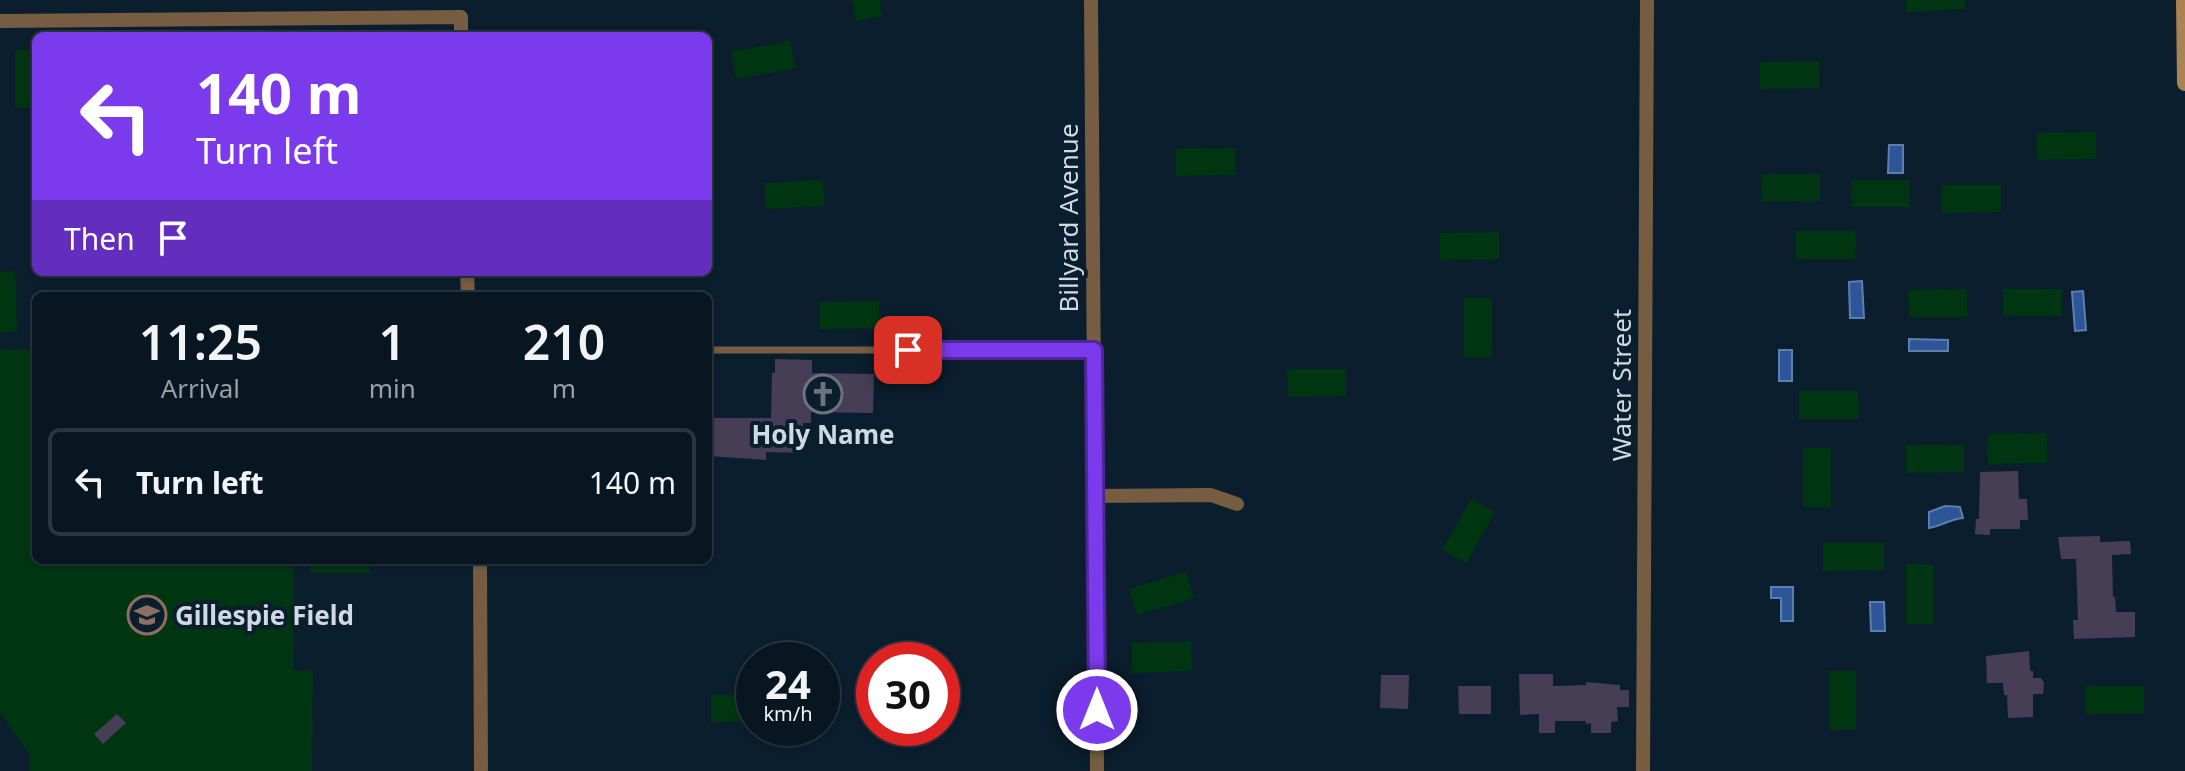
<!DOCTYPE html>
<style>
body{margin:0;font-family:"Noto Sans",sans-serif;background:#111f2a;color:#f1f3f6;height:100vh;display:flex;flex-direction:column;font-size:30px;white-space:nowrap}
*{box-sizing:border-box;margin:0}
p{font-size:26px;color:#989fa5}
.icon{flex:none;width:44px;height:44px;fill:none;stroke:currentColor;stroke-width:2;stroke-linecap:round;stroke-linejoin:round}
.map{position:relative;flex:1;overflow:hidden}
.drawer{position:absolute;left:32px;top:292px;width:680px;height:272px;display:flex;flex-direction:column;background:#081622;border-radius:12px;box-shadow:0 2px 6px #0004,0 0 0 2px #293540}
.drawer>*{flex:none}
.hud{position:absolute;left:32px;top:32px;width:680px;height:244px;border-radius:12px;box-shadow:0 2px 6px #0004,0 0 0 2px #293540;background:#7c3aed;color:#fff;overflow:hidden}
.speed{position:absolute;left:736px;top:642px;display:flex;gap:16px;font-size:40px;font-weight:700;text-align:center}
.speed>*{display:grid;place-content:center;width:104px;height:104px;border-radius:50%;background:#081622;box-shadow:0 2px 6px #0004,0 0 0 2px #293540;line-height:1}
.speed small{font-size:20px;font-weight:400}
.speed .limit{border:12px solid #d22;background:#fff;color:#111}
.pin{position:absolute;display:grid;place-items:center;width:68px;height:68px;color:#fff;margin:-34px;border-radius:16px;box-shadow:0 4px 12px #0006}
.me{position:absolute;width:88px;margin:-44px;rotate:0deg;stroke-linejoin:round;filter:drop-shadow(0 0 6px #0008)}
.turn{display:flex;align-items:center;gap:28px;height:168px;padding:0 32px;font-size:36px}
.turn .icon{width:104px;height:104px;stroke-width:2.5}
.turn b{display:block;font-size:56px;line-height:68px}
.then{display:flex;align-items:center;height:76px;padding:0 32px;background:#0003;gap:16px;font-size:30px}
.eta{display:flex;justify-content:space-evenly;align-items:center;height:136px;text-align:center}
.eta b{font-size:48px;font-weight:600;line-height:56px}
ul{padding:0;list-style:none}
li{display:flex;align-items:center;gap:24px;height:108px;margin:0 16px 12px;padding:0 16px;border:4px solid #293540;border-radius:12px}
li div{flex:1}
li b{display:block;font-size:30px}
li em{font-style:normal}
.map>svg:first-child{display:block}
.green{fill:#003512}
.water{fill:#2c5697;stroke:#5d7eae;stroke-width:2}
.building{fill:#463e54}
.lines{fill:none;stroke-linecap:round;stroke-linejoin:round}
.lane{stroke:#765d41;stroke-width:7}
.street{stroke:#765d41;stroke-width:14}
.secondary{stroke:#aa8253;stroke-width:16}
.route-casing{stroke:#51269a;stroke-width:20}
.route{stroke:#7c3aed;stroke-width:14}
.labels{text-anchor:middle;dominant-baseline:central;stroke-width:8;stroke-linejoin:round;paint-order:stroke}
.street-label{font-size:26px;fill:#cfdae5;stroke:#0b1e2d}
.poi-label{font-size:26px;font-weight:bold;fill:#cfdae5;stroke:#0b1e2d}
</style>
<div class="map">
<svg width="2185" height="771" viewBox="0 0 2185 771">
<rect width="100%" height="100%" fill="#0b1e2d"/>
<g class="green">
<polygon points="852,0 879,0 882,16 856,21"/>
<polygon points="1906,0 1965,0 1965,9 1906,12"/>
<polygon points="790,41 795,68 736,79 731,52"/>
<rect x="15" y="50" width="21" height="58"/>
<polygon points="1819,61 1820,88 1760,89 1760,62"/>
<polygon points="2096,132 2096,159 2037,160 2036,133"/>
<polygon points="1235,148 1236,175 1176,176 1176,149"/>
<polygon points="1761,174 1820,174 1820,201 1761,202"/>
<polygon points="823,180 825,206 766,209 764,183"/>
<polygon points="1851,180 1910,180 1910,207 1852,207"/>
<polygon points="2001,185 2001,212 1942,213 1942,185"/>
<polygon points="1796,231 1856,231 1855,259 1796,259"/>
<polygon points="1499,232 1499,259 1440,260 1440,233"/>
<polygon points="15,271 17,331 0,332 0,272"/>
<polygon points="1967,289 1967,317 1909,317 1908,290"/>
<rect x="2003" y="289" width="59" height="27"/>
<rect x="1464" y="298" width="28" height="59"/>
<polygon points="879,301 879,328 820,329 820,302"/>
<polygon points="36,349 36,560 293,560 294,670 313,671 312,771 30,771 30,755 0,713 0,350"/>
<polygon points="1287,369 1346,369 1346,396 1288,397"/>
<polygon points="1799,391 1858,391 1859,419 1799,419"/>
<polygon points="2047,433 2047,463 1988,464 1987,434"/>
<polygon points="1906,445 1964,445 1964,472 1906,473"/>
<rect x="1803" y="448" width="28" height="59"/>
<polygon points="1471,499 1495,512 1466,564 1442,550"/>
<polygon points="1823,543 1884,543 1884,570 1823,571"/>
<polygon points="310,560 369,560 370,573 310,573"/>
<polygon points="1906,564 1934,565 1934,624 1906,624"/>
<polygon points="1186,572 1194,598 1137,615 1129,589"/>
<polygon points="1191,642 1192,671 1132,673 1132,643"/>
<rect x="1829" y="671" width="27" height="59"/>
<rect x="2085" y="686" width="59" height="28"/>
<rect x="711" y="695" width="43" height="27"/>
</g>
<g class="water">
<polygon points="1889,145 1903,145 1903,173 1888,173"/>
<polygon points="1862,281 1864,318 1850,318 1849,282"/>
<polygon points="2083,291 2086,330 2075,331 2072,292"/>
<polygon points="1909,339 1948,340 1948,351 1909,351"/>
<rect x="1779" y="350" width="13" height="31"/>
<path d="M 1945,506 L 1960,507 L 1963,518 C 1950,519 1942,526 1929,528 L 1929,512 Z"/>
<polygon points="1771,587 1793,587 1793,621 1781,621 1781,598 1771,598"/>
<polygon points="1870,602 1884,602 1885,631 1871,631"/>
</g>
<g class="building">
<polygon points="775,359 812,360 812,373 874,374 873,413 811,412 811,423 803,423 803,453 766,452 766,460 708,456 708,418 771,418 772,373 775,373"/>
<polygon points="2018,471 2019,499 2027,499 2028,520 2020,520 2020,529 1990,529 1990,535 1975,534 1976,519 1979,519 1980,472"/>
<polygon points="2100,536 2100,542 2130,541 2131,554 2112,555 2113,597 2115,597 2116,612 2135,612 2135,637 2074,639 2073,620 2078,620 2076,559 2061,559 2058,537"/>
<polygon points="2029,651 2030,671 2033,671 2033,678 2041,678 2044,683 2043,694 2033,694 2033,717 2008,718 2007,695 2004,695 2003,683 1987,683 1986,656"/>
<polygon points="1519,674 1553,674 1553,686 1586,685 1586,682 1620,685 1620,690 1629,690 1629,707 1617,707 1618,721 1611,722 1611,733 1591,733 1591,723 1586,724 1586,721 1555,721 1555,733 1539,733 1539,714 1520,715"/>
<polygon points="1381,675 1409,675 1408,709 1380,708"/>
<polygon points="1458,686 1491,686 1491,714 1459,714"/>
<polygon points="117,714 126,723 103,744 94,734"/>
</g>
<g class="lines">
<polyline class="lane" points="708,350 1094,350"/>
<g class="street">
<polyline points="1091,0 1097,771"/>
<polyline points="0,21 461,17 461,36"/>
<polyline points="467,272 468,296"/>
<polyline points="1095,496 1211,495 1237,504"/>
<polyline points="480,560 481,771"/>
<polyline points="1643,771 1647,0"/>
</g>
<polyline class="secondary" points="2184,0 2185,83"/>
</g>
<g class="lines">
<g class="route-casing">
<polyline id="route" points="908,350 1094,350 1097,710"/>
</g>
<use href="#route" class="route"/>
</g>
<defs>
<g id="church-ring" transform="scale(2)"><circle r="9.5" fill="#0b1e2d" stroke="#6b7280" stroke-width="1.5"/><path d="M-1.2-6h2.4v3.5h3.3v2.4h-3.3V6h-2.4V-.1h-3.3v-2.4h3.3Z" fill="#6b7280"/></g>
<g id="school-ring" transform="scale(2)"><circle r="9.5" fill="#0b1e2d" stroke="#8d6e63" stroke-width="1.5"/><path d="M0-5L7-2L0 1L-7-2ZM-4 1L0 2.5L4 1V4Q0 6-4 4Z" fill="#8d6e63"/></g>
</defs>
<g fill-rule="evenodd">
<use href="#church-ring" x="823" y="394"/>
<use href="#school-ring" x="147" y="615"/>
</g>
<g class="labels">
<g class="street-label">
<text transform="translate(1068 218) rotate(-90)">Billyard Avenue</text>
<text transform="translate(1621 385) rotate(-90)">Water Street</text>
</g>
<g class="poi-label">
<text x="823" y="434">Holy Name</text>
<text x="175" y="615" text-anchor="start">Gillespie Field</text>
</g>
</g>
</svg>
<div class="speed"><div>24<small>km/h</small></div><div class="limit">30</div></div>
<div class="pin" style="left:908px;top:350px;background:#d93025"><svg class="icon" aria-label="arrive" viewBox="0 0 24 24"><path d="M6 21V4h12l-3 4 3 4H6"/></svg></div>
<svg class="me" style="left:1097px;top:710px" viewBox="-20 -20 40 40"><circle r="17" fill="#7c3aed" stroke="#fff" stroke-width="3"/><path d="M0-11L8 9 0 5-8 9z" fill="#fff"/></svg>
<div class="hud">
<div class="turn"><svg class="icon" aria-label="left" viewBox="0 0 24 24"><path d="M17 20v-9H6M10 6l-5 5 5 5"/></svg><div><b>140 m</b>Turn left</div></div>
<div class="then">Then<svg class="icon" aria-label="arrive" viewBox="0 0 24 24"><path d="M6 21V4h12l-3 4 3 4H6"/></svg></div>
</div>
<section class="drawer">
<div class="eta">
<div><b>11:25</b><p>Arrival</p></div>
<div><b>1</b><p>min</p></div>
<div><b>210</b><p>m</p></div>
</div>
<ul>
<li><svg class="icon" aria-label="left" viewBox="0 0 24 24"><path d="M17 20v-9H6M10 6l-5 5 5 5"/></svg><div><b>Turn left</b></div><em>140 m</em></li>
</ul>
</section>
</div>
